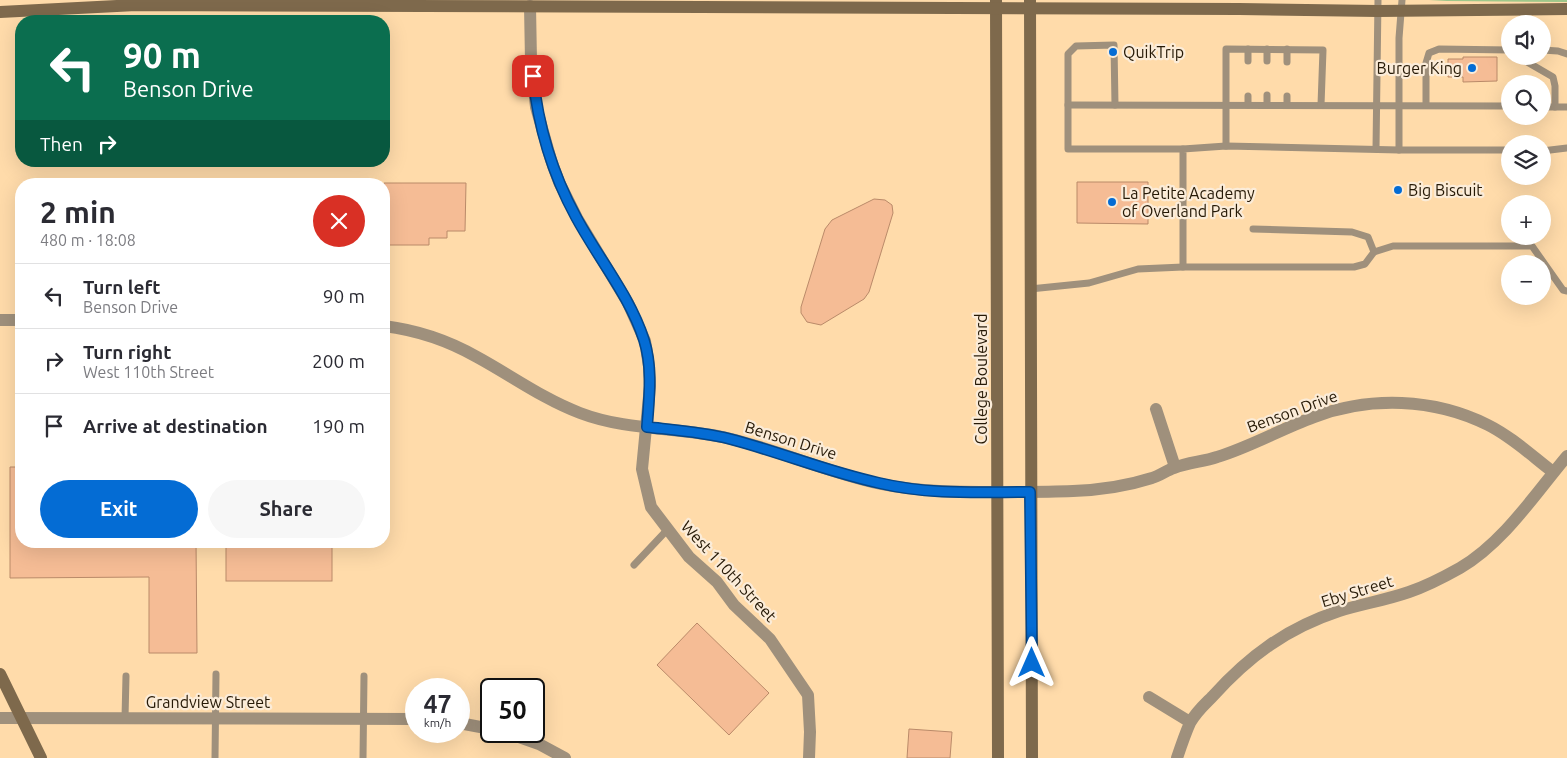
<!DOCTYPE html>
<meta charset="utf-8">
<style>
body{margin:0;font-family:Ubuntu,sans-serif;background:#f7f7f7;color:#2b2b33;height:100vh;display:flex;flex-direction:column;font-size:19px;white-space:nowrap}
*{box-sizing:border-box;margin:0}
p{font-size:16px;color:#7c7c81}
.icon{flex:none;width:28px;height:28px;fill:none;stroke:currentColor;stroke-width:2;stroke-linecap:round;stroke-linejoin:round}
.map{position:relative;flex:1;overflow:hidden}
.drawer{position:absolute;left:15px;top:178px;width:375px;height:370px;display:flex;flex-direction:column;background:#fff;border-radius:20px;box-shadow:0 5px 20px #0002}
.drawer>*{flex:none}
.banner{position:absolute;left:15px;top:15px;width:375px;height:152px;border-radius:20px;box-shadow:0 5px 20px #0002;background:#0b6e4f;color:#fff;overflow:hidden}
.fabs{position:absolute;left:1501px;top:15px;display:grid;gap:10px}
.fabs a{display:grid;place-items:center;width:50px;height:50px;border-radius:50%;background:#fff;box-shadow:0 5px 20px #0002;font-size:25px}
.speed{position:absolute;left:405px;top:678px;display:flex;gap:10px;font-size:25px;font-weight:700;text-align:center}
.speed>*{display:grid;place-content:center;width:65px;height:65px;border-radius:50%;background:#fff;box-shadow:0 5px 20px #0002;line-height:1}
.speed small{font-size:12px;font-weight:400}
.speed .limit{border:2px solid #111;border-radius:8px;background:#fff;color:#111}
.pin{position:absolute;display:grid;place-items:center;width:42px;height:42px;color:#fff;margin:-21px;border-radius:10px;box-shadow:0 2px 8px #0006}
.me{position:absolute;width:55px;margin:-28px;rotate:0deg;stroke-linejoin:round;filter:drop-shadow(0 0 4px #0008)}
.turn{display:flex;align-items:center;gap:18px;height:105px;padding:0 25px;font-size:22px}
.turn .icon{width:65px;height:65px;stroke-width:2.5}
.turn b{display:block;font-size:35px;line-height:42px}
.then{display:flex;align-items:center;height:48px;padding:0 25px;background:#0003;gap:10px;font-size:19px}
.round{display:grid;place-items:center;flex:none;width:52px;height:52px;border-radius:26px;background:#f7f7f7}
.summary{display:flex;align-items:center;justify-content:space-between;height:85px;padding:0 25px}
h1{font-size:30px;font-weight:600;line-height:38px}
.action{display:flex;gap:10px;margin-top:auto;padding:10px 25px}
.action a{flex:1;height:58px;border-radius:30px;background:#046cd4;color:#fff;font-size:20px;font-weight:600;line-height:58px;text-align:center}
.action a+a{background:#f7f7f7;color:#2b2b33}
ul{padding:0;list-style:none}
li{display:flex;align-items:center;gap:15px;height:65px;padding:0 25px;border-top:1px solid #e1e1e2}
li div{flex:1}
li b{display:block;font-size:19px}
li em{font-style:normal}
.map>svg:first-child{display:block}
.green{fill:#9ec78a}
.building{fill:#f5bc95;stroke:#ba8a69}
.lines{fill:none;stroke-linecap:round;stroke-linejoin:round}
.lane{stroke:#9f907c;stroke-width:7}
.street{stroke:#9f907c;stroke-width:12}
.secondary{stroke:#7e694c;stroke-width:12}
.route-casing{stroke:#03468a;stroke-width:12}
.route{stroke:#046cd4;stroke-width:9}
.poi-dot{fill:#046cd4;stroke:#fbecd9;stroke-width:2}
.labels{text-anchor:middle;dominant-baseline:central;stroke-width:4.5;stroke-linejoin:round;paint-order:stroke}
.poi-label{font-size:16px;fill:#261906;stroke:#fbecd9;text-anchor:start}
.street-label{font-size:16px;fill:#261906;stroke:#fbecd9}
</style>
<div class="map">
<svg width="1567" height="758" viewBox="0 0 1567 758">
<rect width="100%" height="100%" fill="#ffdbaa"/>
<polygon class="green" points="1429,0 1567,0 1567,2 1447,1"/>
<g class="building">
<polygon points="1463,57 1497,57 1497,81 1463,82 1463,77 1448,77 1448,59 1463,59"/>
<polygon points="1077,182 1148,182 1148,224 1077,223"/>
<polygon points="384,183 466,183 465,231 447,231 447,238 429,238 429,245 384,245"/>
<polygon points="874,199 885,200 892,205 893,213 869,292 864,299 821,325 807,322 801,313 801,307 825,229 832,220"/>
<polygon points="10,467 21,467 21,541 196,541 197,653 149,653 149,577 10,578"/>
<rect x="226" y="541" width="106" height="40"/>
<polygon points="697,623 769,693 729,735 657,665"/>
<polygon points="909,729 952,732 950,758 907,758"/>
</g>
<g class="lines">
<g class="lane">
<polyline points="1248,49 1248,61"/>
<polyline points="1267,49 1267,61"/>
<polyline points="1542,50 1558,51 1567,54"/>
<polyline points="1517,56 1553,77 1555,86 1555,107"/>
<polyline points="1287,62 1287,49"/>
<polyline points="1267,95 1267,105"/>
<polyline points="1248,96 1248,105"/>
<polyline points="1287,96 1287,105"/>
<polyline points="1068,105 1510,106"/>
<polyline points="1115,105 1114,45 1076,46 1068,54 1068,149 1183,149"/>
<polyline points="1426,105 1426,63 1429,53 1439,49 1510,50"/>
<polyline points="1542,107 1567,107"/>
<polyline points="1226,146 1226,49 1323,50 1321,105"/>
<polyline points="1376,149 1378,0"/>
<polyline points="1399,150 1399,38 1402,0"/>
<polyline points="1542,151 1567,148"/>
<polyline points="1374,252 1393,246 1532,246 1563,290 1567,291"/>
<polyline points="1183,267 1183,149 1226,146 1399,150 1510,150"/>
<polyline points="1030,289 1089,283 1138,269 1183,267 1354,267 1365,264 1374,252 1368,237 1352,232 1253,229"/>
<polyline points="634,565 668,529"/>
<polyline points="125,718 126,676"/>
<polyline points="215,758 216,674"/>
<polyline points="363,758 364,676"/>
</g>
<g class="street">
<polyline points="530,6 531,61 536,107 551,160 559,182 577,218 628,303 645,341 649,366 650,386 642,469 651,507 689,557 717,582 734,605 770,639 808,695 810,732 809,758"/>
<polyline points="0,320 21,320"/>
<path d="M 384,326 C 416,330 449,341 477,357 C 512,376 543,399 580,413 C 627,431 678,427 727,438 C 779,450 829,473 881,484 C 920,492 959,492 998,492 C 1023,492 1048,492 1073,491 C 1099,490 1127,486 1152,478 C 1160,476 1167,470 1174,468 C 1188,462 1203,462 1217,457 C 1250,447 1281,429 1314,417 C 1370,396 1434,398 1488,425 C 1512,437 1532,456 1553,472"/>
<polyline points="1156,409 1175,467"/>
<polyline points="1149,697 1190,722"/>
<polyline points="0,718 416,719"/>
<polyline points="459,723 491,729"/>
<polyline points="502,731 539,744 565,758"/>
<path d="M 1177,758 C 1181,746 1185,734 1190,723 C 1196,712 1204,705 1212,697 C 1249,656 1287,628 1339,611 C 1362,604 1386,600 1409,592 C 1427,586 1444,577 1460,568 C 1504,542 1535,494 1567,456"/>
</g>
<g class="secondary">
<polyline points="996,0 998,758"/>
<polyline points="1030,0 1032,758"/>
<polyline points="0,12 136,5 1239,9 1378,11 1567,9"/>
<polyline points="0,674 41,758"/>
</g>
</g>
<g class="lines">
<g class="route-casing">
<path id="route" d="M 533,76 C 538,126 552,173 576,217 C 598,258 630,296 644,340 C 653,368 649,399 647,427 C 674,430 703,432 730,439 C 780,452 828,472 879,483 C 929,495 980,492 1030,492 L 1032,663"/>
</g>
<use href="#route" class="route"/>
</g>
<g class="poi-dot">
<circle cx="1113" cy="52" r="5"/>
<circle cx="1472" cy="68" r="5"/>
<circle cx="1398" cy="190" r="5"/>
<circle cx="1112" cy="202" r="5"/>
</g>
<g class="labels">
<g class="poi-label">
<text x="1123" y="52">QuikTrip</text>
<text x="1462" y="68" text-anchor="end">Burger King</text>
<text x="1408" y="190">Big Biscuit</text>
<text x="1122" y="193">La Petite Academy<tspan x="1122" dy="18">of Overland Park</tspan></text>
</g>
<g class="street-label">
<text transform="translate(981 379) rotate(-90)">College Boulevard</text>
<text transform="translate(1292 411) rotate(-20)">Benson Drive</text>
<text transform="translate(791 440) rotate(17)">Benson Drive</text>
<text transform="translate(729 571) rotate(47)">West 110th Street</text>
<text transform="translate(1357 591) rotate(-17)">Eby Street</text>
<text x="208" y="702">Grandview Street</text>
</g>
</g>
</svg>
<div class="fabs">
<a><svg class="icon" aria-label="sound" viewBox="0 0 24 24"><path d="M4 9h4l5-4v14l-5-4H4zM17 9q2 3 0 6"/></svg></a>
<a><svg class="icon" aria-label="search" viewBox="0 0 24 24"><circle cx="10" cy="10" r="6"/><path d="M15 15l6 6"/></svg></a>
<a><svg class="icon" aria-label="layers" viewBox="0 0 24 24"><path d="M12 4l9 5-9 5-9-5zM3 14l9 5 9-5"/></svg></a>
<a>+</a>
<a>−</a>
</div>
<div class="speed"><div>47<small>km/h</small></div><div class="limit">50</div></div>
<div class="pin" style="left:533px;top:76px;background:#d93025"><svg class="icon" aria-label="arrive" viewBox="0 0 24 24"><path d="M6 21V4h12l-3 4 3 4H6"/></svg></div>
<svg class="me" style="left:1032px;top:663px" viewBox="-20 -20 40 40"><path d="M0-17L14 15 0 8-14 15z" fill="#046cd4" stroke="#fff" stroke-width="4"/></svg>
<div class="banner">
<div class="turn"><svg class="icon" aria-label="left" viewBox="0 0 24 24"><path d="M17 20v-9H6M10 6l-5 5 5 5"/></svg><div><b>90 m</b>Benson Drive</div></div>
<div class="then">Then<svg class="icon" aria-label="right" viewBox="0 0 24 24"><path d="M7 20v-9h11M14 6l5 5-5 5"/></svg></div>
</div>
<section class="drawer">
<div class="summary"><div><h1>2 min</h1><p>480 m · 18:08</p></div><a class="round" style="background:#d93025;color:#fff"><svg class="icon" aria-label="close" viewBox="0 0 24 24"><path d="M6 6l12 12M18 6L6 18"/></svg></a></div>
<ul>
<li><svg class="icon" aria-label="left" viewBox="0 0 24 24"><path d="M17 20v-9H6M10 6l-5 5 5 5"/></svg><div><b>Turn left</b><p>Benson Drive</p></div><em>90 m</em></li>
<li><svg class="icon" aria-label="right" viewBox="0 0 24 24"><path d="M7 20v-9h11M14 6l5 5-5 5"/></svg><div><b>Turn right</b><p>West 110th Street</p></div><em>200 m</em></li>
<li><svg class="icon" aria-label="arrive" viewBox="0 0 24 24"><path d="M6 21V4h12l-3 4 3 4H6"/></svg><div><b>Arrive at destination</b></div><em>190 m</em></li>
</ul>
<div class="action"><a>Exit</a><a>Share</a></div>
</section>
</div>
